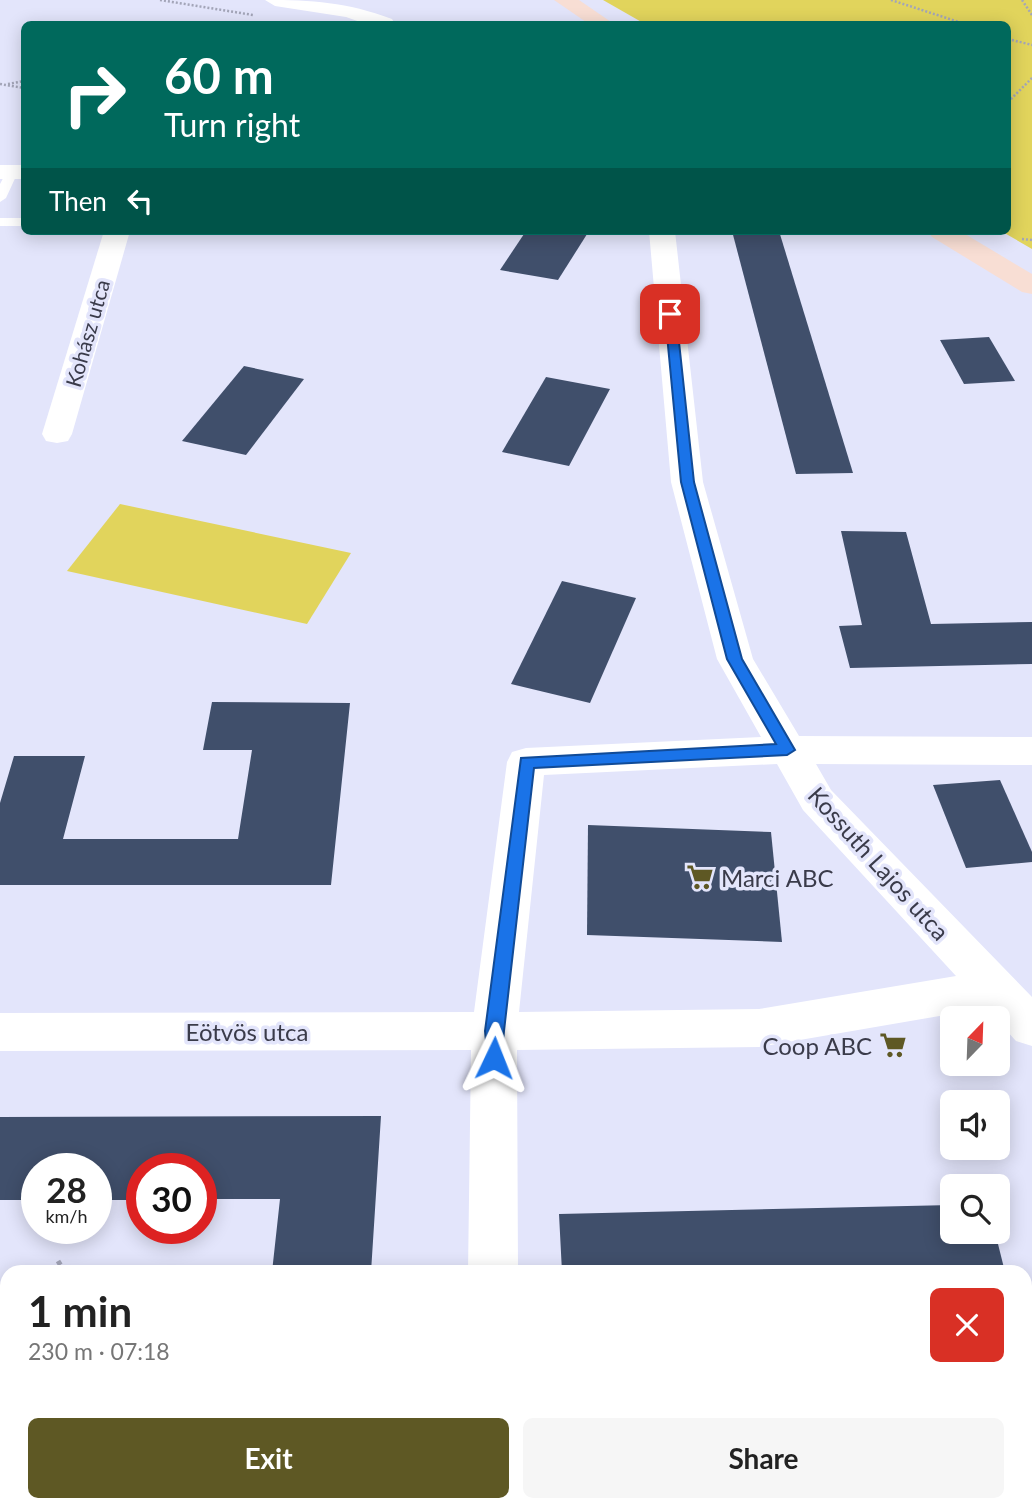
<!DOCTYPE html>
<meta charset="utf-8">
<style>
body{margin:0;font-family:Lato,sans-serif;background:#f6f6f6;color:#222;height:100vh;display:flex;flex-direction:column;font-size:26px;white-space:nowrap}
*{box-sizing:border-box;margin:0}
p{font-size:23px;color:#767676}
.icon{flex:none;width:38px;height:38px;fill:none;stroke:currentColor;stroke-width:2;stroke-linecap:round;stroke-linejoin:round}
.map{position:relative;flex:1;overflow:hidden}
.panel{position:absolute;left:0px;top:1265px;width:1032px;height:247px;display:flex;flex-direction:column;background:#fff;border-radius:21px 21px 0 0;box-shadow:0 4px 18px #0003}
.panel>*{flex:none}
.banner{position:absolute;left:21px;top:21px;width:990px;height:214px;border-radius:10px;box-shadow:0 4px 18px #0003;background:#00695c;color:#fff;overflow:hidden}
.needle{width:46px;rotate:23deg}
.buttons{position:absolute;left:940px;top:1006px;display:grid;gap:14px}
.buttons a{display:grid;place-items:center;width:70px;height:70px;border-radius:10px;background:#fff;box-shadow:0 4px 18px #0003;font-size:35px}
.speed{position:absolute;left:21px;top:1153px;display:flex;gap:14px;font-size:35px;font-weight:700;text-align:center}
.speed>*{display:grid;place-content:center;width:91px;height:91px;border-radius:50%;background:#fff;box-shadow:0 4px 18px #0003;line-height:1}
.speed small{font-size:18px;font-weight:400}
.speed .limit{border:10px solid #d22;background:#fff;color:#111}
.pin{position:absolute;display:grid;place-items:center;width:60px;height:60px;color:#fff;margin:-30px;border-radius:14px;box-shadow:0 4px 10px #0006}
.me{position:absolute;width:77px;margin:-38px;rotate:2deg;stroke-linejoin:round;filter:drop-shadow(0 0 5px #0008)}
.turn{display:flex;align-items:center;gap:24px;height:147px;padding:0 28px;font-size:32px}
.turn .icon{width:91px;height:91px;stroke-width:2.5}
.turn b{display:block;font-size:49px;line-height:60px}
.then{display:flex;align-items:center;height:66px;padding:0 28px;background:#0003;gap:14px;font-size:26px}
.round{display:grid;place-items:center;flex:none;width:74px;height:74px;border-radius:10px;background:#f6f6f6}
.overview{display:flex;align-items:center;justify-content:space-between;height:119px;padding:0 28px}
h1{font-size:42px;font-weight:700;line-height:52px}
.primary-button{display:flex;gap:14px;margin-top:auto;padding:14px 28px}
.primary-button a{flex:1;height:80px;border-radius:10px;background:#5e5824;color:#fff;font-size:28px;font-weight:700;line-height:80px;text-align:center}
.primary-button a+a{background:#f6f6f6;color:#222}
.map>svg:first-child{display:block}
.green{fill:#e1d45c}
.building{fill:#404f6b}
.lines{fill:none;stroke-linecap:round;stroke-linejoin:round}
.path-far1{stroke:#a3a5b8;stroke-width:2.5;stroke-dasharray:2 2;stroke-linecap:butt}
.path{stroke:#a3a5b8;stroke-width:5;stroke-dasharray:4.5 4.5;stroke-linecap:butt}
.service{fill:#fff;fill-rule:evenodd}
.minor{fill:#fff;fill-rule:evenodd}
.secondary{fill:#f8ded4;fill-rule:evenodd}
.route{fill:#1a73e8;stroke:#114b97;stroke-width:2}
.labels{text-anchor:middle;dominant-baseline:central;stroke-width:7;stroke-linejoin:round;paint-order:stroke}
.far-street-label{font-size:21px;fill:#3a3b4a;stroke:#e3e5fb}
.street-label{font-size:24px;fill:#3a3b4a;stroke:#e3e5fb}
.poi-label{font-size:24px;fill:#3a3b4a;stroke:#e3e5fb;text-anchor:start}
</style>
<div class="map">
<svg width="1032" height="1511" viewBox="0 0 1032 1511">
<rect width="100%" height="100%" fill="#e3e5fb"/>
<g class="green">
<polygon points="603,0 1032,0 1032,249 1001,231 1008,231 1008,24 645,24"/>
<polygon points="120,504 351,553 307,624 67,571"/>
</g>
<g class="building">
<polygon points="526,231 589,231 558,280 500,270"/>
<polygon points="732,231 779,231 853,473 796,474"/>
<polygon points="989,337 1015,381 964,384 940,340"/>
<polygon points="244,366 304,379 246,455 182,441"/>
<polygon points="546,377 610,389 569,466 502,452"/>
<polygon points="841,531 906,532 931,624 1032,622 1032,664 850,668 839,626 862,625"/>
<polygon points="562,581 636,598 590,703 511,684"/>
<polygon points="212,702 350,703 331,885 0,885 0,803 14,756 85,756 63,839 238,839 252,750 203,750"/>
<polygon points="1000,780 1032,852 1032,862 966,868 933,785"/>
<polygon points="588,825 771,832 782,942 587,935"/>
<polygon points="381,1116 371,1272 272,1272 280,1199 201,1199 201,1169 142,1169 142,1200 96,1200 96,1169 37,1169 37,1200 0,1200 0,1117"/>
<polygon points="952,1205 952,1232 995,1232 1005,1272 562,1272 559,1214"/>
</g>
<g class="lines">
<g class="path-far1">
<polyline points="160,0 253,15"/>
<polyline points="891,0 965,24"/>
<polyline points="1022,0 1032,15"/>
<polyline points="1008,39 1032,45"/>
<polyline points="0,84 24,88"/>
<polyline points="8,84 24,81"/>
<polyline points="1008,102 1032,78"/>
<polyline points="1022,239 1032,240"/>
</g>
<g class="path">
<polyline points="58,1261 65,1272"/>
<polyline points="30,1511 58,1505"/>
<polyline points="166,1511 172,1505"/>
</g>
<g class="service">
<polygon points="12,168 18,172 6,198 0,202 0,184 8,169"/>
<rect x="0" y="218" width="24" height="8"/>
</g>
<g class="minor">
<path d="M 265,0 C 313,0 346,2 392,19 L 395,24 L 366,24 L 346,17 L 275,6 Z"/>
<rect x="0" y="165" width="24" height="14"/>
<polygon points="104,231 130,231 72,434 68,441 57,443 46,441 42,434"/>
<path d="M 649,231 L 675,231 L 703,482 L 753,659 L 799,736 L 1032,737 L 1032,765 L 816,764 L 831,790 L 1032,997 L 1032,1046 L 1016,1041 L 986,1008 L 759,1047 L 517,1050 L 518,1272 L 468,1272 L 471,1050 L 0,1051 L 0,1013 L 474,1012 L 507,762 L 512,752 L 526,748 L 761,737 L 717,659 L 671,482 ZM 777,764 L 803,810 L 956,976 L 759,1009 L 519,1012 L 544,775 Z"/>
<rect x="464" y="1505" width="56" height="6"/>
</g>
<g class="secondary">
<polygon points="554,0 579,0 614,24 589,24"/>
<polygon points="928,231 960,231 1032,274 1032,294 1022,292 932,237"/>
</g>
</g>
<polygon class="route" points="670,311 676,314 694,482 742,659 795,750 787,755 534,768 504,1031 501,1063 488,1063 485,1031 521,758 776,744 727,659 681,482 665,314"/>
<defs>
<g id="supermarket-bare" transform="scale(2.1)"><path d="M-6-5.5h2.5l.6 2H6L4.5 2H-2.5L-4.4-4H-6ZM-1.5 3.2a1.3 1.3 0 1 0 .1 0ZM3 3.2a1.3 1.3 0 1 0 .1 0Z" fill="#5e5824" stroke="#e3e5fb" stroke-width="2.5" paint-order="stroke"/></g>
</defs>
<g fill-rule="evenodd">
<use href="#supermarket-bare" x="700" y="877"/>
<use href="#supermarket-bare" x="893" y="1045"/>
</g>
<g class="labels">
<g class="far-street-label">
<text transform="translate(87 333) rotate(-74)">Kohász utca</text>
</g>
<g class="street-label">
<text transform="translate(879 863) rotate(48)">Kossuth Lajos utca</text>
<text x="247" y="1031">Eötvös utca</text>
</g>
<g class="poi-label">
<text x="721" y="877">Marci ABC</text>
<text x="872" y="1045" text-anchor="end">Coop ABC</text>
</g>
</g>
</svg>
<div class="buttons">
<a><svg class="needle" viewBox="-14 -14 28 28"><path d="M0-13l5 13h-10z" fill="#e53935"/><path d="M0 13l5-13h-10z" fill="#767676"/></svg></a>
<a><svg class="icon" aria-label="sound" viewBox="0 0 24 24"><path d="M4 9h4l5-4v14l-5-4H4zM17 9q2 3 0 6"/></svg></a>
<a><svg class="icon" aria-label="search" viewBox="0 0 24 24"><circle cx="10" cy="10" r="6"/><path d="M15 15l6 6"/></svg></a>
</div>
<div class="speed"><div>28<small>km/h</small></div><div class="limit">30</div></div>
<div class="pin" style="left:670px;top:314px;background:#d93025"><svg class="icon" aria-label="arrive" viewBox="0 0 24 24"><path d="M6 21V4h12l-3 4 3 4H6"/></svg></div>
<svg class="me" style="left:494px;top:1058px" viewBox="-20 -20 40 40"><path d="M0-17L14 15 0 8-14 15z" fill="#1a73e8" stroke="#fff" stroke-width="4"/></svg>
<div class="banner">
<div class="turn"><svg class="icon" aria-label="right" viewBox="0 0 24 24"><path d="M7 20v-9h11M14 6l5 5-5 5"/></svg><div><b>60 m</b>Turn right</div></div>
<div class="then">Then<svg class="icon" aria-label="left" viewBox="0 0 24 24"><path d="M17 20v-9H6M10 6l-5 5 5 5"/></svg></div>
</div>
<section class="panel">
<div class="overview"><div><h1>1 min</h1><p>230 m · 07:18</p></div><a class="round" style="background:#d93025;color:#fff"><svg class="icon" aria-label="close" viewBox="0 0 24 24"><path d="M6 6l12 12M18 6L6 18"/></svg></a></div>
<div class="primary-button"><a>Exit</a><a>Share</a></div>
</section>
</div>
